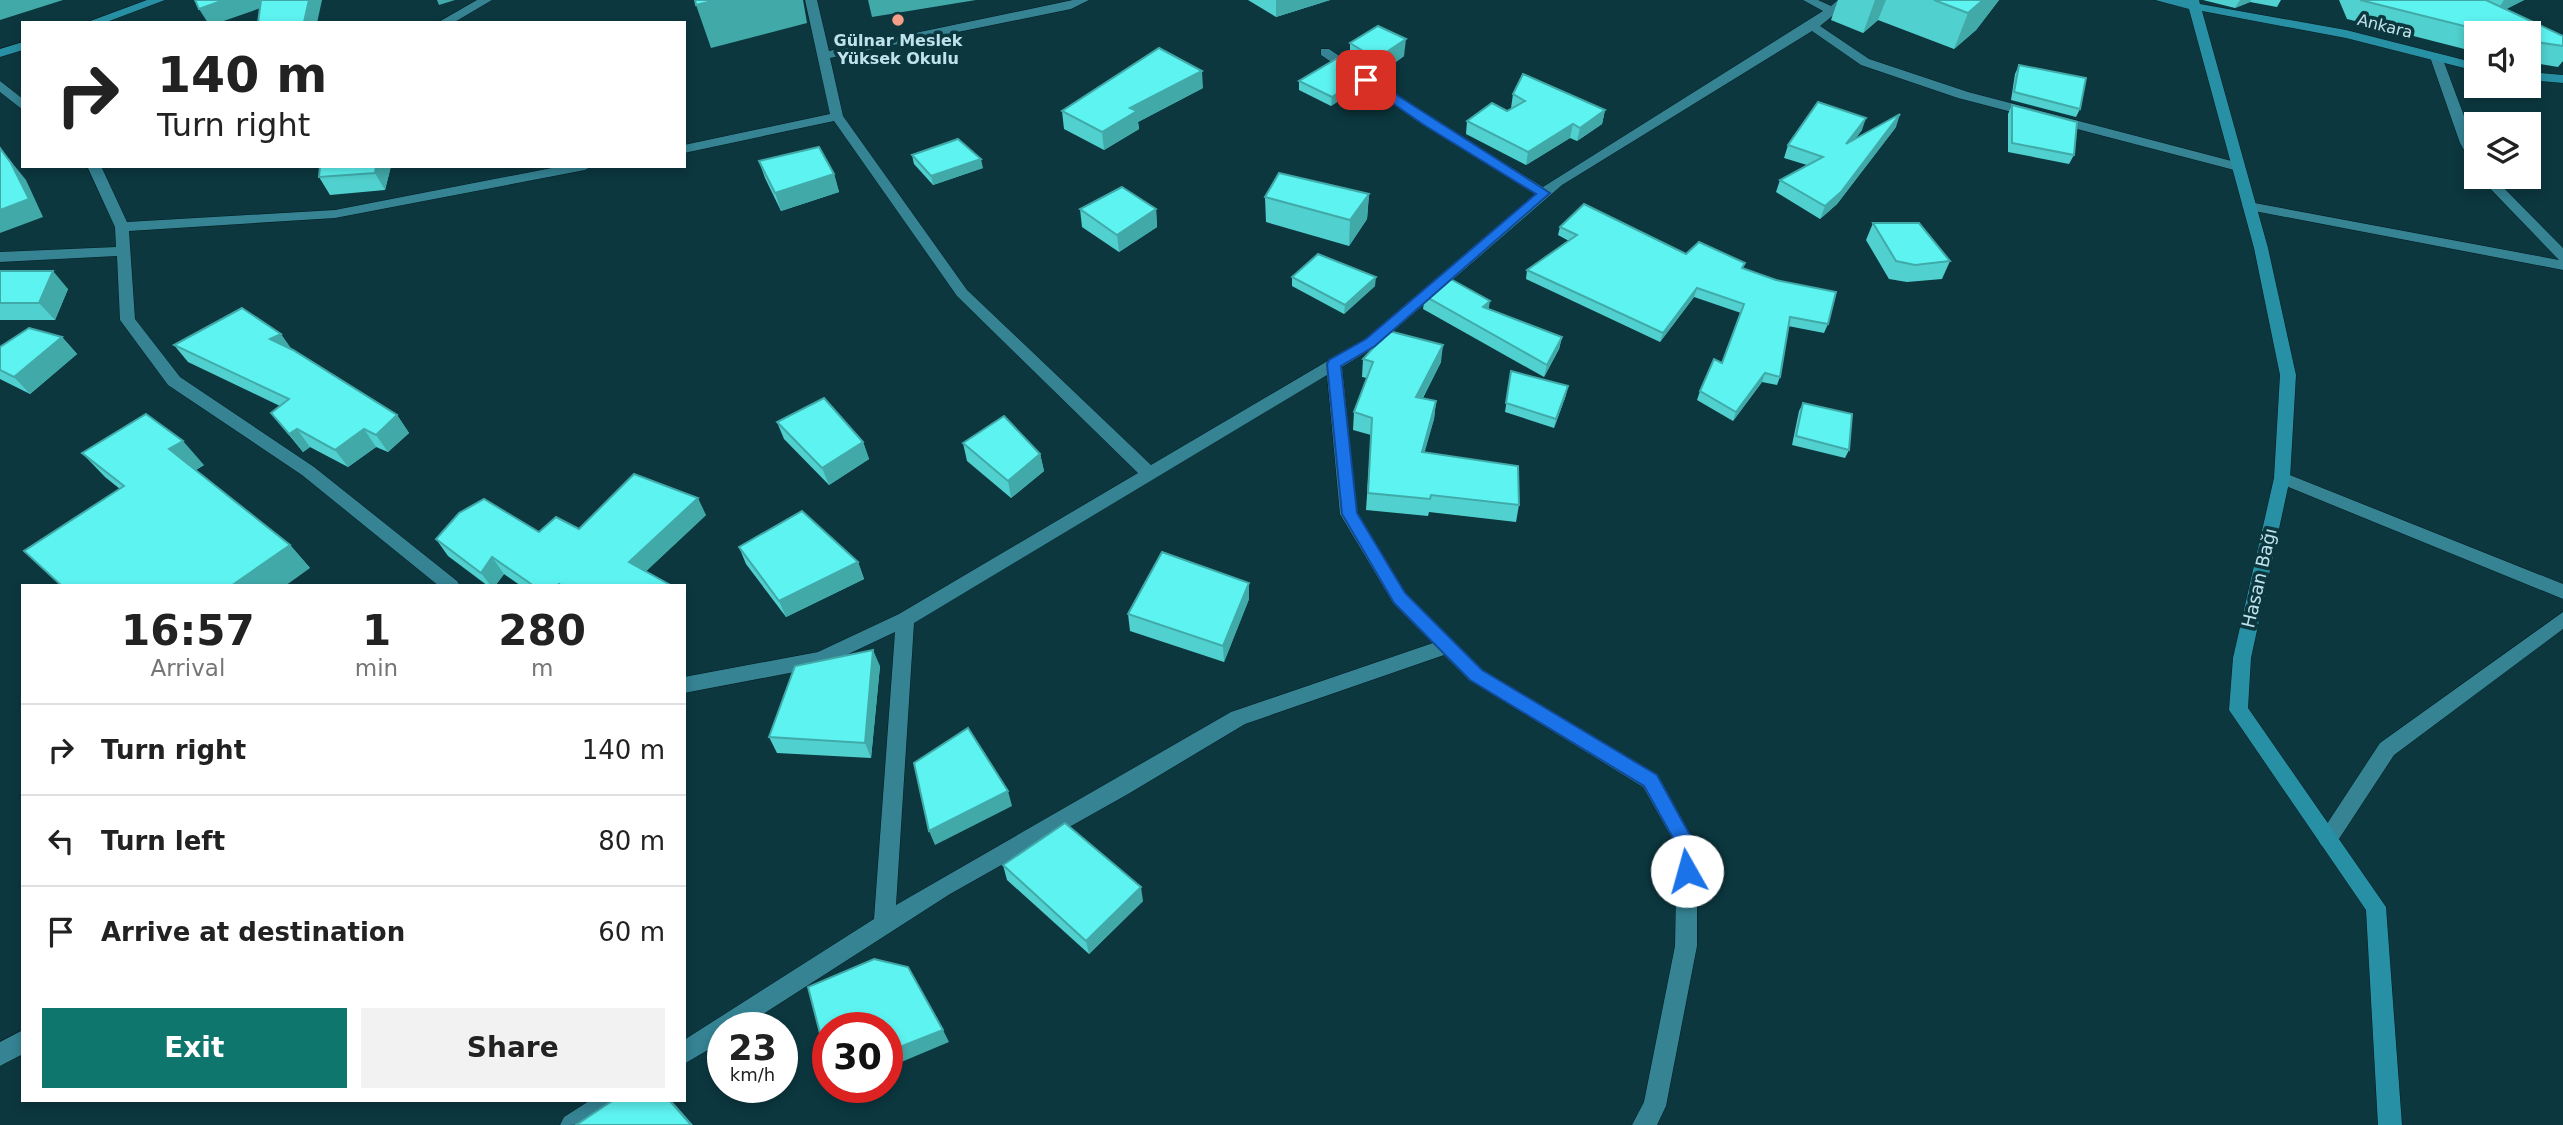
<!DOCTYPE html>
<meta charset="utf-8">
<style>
body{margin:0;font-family:"DejaVu Sans",sans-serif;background:#f2f2f2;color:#222;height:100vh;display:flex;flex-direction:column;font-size:26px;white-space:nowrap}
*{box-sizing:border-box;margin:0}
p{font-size:23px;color:#767676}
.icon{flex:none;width:38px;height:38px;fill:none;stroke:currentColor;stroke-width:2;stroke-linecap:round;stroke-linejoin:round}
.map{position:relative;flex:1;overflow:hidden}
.side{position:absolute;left:21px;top:584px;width:665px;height:518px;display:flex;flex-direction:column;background:#fff;border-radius:0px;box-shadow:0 4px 10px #0003}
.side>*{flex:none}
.guide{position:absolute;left:21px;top:21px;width:665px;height:147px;border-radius:0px;box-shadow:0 4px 10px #0003;background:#fff;color:#222;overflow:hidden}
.tools{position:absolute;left:2464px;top:21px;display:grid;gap:14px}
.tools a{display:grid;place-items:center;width:77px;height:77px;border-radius:0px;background:#fff;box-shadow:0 4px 10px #0003;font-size:35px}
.speed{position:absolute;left:707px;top:1012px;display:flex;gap:14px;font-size:35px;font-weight:700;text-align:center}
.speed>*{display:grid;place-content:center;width:91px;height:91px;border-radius:50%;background:#fff;box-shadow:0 4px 10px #0003;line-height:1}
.speed small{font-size:18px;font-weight:400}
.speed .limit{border:10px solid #d22;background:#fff;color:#111}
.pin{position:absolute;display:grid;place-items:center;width:60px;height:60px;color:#fff;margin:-30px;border-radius:14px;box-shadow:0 4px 10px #0006}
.me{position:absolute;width:77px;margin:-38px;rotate:353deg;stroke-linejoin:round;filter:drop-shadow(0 0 5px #0008)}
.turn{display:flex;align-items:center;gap:24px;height:147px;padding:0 21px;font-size:32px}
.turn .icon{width:91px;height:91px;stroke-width:2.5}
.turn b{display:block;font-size:49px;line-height:60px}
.eta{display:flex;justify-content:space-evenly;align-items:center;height:119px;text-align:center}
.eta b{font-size:42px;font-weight:700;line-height:49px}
.primary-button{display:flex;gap:14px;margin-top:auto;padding:14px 21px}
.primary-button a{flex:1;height:80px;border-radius:0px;background:#0f766e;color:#fff;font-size:28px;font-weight:700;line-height:80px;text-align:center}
.primary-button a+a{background:#f2f2f2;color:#222}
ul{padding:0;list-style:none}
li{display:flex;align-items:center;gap:21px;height:91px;padding:0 21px;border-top:2px solid #e0e0e0}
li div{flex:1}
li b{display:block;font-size:26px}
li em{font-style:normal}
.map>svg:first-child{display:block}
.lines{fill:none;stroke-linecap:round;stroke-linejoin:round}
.street-casing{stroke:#041c21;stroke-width:1}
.secondary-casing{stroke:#041c21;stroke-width:1}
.street{fill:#358393;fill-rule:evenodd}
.secondary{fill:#2890a4;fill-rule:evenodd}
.wall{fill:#50d1cf}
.shaded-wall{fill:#41aaa9}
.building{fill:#5df3f1;stroke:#41aaa9;stroke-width:2}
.route{fill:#1a73e8;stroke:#114b97;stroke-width:2}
.poi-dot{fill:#f49e89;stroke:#0c373f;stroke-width:2.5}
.labels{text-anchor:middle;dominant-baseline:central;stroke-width:7;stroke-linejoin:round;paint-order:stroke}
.far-street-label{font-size:16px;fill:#bfe3ec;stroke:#0c373f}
.far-poi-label{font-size:16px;font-weight:bold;fill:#bfe3ec;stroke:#0c373f}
.street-label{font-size:18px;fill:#bfe3ec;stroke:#0c373f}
</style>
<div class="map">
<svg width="2563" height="1125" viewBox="0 0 2563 1125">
<rect width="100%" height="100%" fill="#0c373f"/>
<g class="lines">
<g class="street-casing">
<g id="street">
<polygon points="477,0 492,0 453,23 437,23"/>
<path d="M 805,0 L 817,0 L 829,51 L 1073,0 L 1089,0 L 1071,9 L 830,58 L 843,116 L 967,290 L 1151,465 L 1365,339 L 1535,194 L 1423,125 L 1321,55 L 1321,49 L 1329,49 L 1433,119 L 1543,187 L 1823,11 L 1803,0 L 1818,0 L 1831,6 L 1838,0 L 1852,0 L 1820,26 L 1869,59 L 1968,92 L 2243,164 L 2245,167 L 2238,171 L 1958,98 L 1861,65 L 1812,31 L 1562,185 L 1375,347 L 1342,367 L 1357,514 L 1405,593 L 1483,670 L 1657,775 L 1697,846 L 1697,946 L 1666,1106 L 1657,1125 L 1632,1125 L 1644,1102 L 1675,946 L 1677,847 L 1643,787 L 1469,680 L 1444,655 L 1245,724 L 1128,794 L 950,894 L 743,1027 L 723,1027 L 723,1041 L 684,1064 L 684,1040 L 874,919 L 895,632 L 821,667 L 684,693 L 684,677 L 818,652 L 899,614 L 1138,473 L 957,296 L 834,121 L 684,153 L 684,145 L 830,114 ZM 1327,375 L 1340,514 L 1393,603 L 1433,643 L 1231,712 L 896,905 L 914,623 Z"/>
<polygon points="2436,53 2442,57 2476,148 2476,163 2471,162 2460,143 2430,57"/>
<polygon points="0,81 23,99 23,110 0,92"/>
<polygon points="87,166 101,166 127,222 335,210 562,166 592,166 585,170 335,218 129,231 135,319 180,377 314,467 457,581 460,586 439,586 302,475 168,385 120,320 117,256 0,262 0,252 116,247 115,227"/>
<polygon points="2479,177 2493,177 2563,248 2563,270 2249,210 2242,206 2249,202 2559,260"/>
<polygon points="2282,472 2563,584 2563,599 2276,482 2274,478 2276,474"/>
<polygon points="2563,612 2563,629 2394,755 2335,845 2328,848 2321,845 2318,839 2321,833 2380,743"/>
<polygon points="23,1030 23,1054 0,1066 0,1042"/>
<path d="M 589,1101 L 620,1101 C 610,1125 583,1125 560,1125 L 564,1117 Z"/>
</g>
</g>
<g class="secondary-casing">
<g id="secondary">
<polygon points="147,0 165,0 104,23 85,23"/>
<polygon points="2155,0 2199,0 2200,4 2346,30 2476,63 2476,71 2346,38 2202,11 2268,248 2296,375 2290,478 2251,658 2248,708 2386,907 2402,1125 2378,1125 2366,910 2229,710 2233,658 2274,478 2280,375 2254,248 2189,9"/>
<polygon points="23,42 23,50 0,57 0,49"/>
<polygon points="2529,72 2563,75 2563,83 2529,80"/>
</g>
</g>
<use href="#street" class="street"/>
<use href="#secondary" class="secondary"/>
</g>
<g class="wall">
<polygon points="1248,0 1330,0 1276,17"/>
<polygon points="1838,0 1999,0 1976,30 1954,49 1878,20 1863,33 1831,20"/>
<polygon points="2203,0 2281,0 2277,7 2250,2 2235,8"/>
<polygon points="2339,0 2524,0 2506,9 2563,36 2563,61 2558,67 2529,62 2529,33 2476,33 2476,52 2347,19"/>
<polygon points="1350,43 1404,56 1375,77 1350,60"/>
<polygon points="2019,65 2080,109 2076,117 2011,100 2015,74"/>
<polygon points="1362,77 1361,86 1331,106 1299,90 1299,81"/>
<polygon points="1203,88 1138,122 1139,129 1104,150 1064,129 1062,111"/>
<polygon points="1513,94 1605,110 1602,124 1577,141 1570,138 1526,165 1466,134 1467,121 1507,111 1512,108 1511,108"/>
<polygon points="2012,105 2074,155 2069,164 2008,152 2008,114"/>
<polygon points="1896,127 1837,204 1820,219 1776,192 1780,180 1807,165 1784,158 1788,145 1862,130 1855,139"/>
<polygon points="912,155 983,168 933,185 914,164"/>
<polygon points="759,161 834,174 839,192 781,211 765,178"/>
<polygon points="320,166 391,166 385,190 330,195 319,177"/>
<polygon points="1369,194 1367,219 1349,246 1266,222 1265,197"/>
<polygon points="1080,209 1156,209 1157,227 1119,252 1082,227"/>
<polygon points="1873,223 1950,261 1942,279 1907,282 1889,279 1866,240"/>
<polygon points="1560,227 1686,254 1743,268 1828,324 1824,333 1788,326 1780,377 1777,385 1762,382 1733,421 1697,400 1700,391 1722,363 1741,313 1694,297 1660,342 1526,279 1527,270 1569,241 1558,235"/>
<polygon points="0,271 68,289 55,320 0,320"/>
<polygon points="1292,277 1375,286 1344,314 1292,286"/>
<polygon points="1425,296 1489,309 1562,337 1559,349 1544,377 1423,309"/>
<polygon points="62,337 77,354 30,394 0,379 0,347"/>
<polygon points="174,345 397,415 409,433 388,452 376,447 348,467 310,447 303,452 271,413 280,406 188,362"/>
<polygon points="1363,359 1441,362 1423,398 1436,401 1434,419 1424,452 1519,505 1516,522 1429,512 1428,516 1366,510 1371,435 1353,430 1354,412 1367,378 1362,377"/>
<polygon points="1511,371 1566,395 1554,428 1505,412"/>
<polygon points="1803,403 1849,450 1845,458 1792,445 1799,411"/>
<polygon points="777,422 863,442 869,459 829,485 784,439"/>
<polygon points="963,443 1040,454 1044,471 1011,498 967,461"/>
<polygon points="82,453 204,465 196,470 290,545 310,568 120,489 105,477"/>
<polygon points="706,515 646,571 672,586 521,586 504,574 495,586 488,586 448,556 436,539 579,529"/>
<polygon points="739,547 858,562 864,579 786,617 746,564"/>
<polygon points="1249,599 1224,662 1130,631 1128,614"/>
<polygon points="880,666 871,758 777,753 769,737"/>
<polygon points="1003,865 1143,901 1089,954 1007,880"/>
</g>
<g class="shaded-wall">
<polygon points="0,0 63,0 0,20"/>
<polygon points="224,0 270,0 272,4 218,23 208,23 199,9"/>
<polygon points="309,0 322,0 317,23 301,23"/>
<polygon points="437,0 455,0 439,5"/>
<polygon points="716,0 803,0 807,23 711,48 696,5"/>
<polygon points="868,0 976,0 872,17"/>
<polygon points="1276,0 1330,0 1276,17"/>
<polygon points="1875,0 1886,0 1878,20 1863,33"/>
<polygon points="1983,0 1999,0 1976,30 1954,49 1968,13"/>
<polygon points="2240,0 2251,0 2250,2 2235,8"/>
<polygon points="2504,0 2524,0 2493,16"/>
<polygon points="1406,39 1404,56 1375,77 1376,59"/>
<polygon points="1202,71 1203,88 1138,122 1139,129 1104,150 1102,132 1130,108"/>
<polygon points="1362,77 1361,86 1331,106 1332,97"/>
<polygon points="1605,110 1602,124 1577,141 1580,128"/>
<polygon points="1900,114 1896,127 1837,204 1820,219 1825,206"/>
<polygon points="1866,118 1862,130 1841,157 1846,144"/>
<polygon points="1573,124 1570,138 1526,165 1528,152"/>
<polygon points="0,148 26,180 43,217 0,233"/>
<polygon points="981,159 983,168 933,185 931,176"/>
<polygon points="376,166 391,166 385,190 375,173"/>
<polygon points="834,174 839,192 781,211 775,193"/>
<polygon points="1369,194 1367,219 1349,246 1350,220"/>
<polygon points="1156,209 1157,227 1119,252 1117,235"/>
<polygon points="53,271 68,289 55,320 39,303"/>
<polygon points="1376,277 1375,286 1344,314 1345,305"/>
<polygon points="1697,288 1694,297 1660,342 1663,333"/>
<polygon points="1490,301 1488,313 1483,307"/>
<polygon points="281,334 293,351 270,339"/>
<polygon points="62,337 77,354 30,394 14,377"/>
<polygon points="1562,337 1559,349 1544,377 1547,365"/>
<polygon points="1443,345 1441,362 1414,414 1416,397"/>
<polygon points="1765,373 1762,382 1733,421 1736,412"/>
<polygon points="1568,386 1566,395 1554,428 1556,419"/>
<polygon points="1436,401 1434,419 1420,469 1422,452"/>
<polygon points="397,415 409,433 388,452 376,435"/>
<polygon points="297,429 310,447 303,452 289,434"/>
<polygon points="364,429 376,447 348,467 335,450"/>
<polygon points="183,441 204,465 190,473 169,449"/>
<polygon points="863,442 869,459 829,485 822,468"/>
<polygon points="1040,454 1044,471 1011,498 1008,481"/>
<polygon points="698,498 706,515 639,578 629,562"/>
<polygon points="290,545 310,568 285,586 231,586"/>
<polygon points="492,557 504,574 495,586 491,586 481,573"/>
<polygon points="858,562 864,579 786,617 779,601"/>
<polygon points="1249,583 1249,599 1224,662 1223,646"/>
<polygon points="873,650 880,666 871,758 865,743"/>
<polygon points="1008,791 1012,806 935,845 929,831"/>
<polygon points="1141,887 1143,901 1089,954 1086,941"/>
<polygon points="943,1030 949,1042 887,1068 887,1052"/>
<polygon points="670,1101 672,1101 693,1125 691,1125"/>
</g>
<g class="building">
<polygon points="195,0 224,0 199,9"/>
<polygon points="261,0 309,0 304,22 258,23"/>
<polygon points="695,0 716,0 696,5"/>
<polygon points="1934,0 1983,0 1968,13"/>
<polygon points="2360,0 2486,0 2563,36 2563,46 2529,41 2529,33 2492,33"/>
<polygon points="1378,26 1406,39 1376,59 1350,43"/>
<polygon points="1159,48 1202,71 1130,108 1137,111 1102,132 1062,111"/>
<polygon points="1336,59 1362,77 1332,97 1299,81"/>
<polygon points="2019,65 2086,78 2080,109 2014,92"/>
<polygon points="1523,74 1605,110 1580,128 1573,124 1528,152 1467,121 1492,103 1507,111 1525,101 1513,94"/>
<polygon points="1818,102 1866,118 1846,144 1900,114 1841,192 1825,206 1780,180 1823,157 1788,145"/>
<polygon points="2012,105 2077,122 2074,155 2012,143"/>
<polygon points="958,139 981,159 931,176 912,155"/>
<polygon points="819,147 834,174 775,193 759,161"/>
<polygon points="0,148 11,163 29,199 0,210"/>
<polygon points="320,166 376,166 375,173 319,177"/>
<polygon points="1279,173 1369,194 1350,220 1265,197"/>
<polygon points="1122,187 1156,209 1117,235 1080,209"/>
<polygon points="1584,204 1686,254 1699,242 1745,263 1742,268 1776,280 1836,292 1828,324 1790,317 1780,377 1765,373 1736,412 1700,391 1714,359 1722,363 1744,304 1697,288 1663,333 1527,270 1577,235 1560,227"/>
<polygon points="1873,223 1919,223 1950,261 1915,265 1896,261"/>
<polygon points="1318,254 1376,277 1345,305 1292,277"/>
<polygon points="0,271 53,271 39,303 0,303"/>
<polygon points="1447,277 1490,301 1483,307 1562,337 1547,365 1425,296"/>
<polygon points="242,308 281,334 270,339 293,350 397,415 376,435 364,429 335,450 297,429 289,434 271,413 289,399 174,345"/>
<polygon points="29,328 62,337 14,377 0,370 0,347"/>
<polygon points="1389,331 1443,345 1416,397 1436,401 1422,452 1518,466 1519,505 1431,495 1430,499 1368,493 1372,418 1354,412 1373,362 1363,359"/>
<polygon points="1511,371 1568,386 1556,419 1506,403"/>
<polygon points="824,398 863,442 822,468 777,422"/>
<polygon points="1803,403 1852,414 1849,450 1796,436"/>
<polygon points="146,414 183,441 169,449 290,545 231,586 62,586 24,551 124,486 82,453"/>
<polygon points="1004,416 1040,454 1008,481 963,443"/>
<polygon points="634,474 698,498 629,562 672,586 562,586 559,584 556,586 534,586 492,557 481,573 436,539 459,513 484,499 539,532 556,517 579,529"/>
<polygon points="802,511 858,562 779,601 739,547"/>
<polygon points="1162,552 1249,583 1223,646 1128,614"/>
<polygon points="873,650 865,743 769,737 795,666"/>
<polygon points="968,728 1008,791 929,831 914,763"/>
<polygon points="1065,823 1141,887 1086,941 1003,865"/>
<polygon points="874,959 908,967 943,1030 887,1052 887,1027 828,1027 828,1064 808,987"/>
<polygon points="612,1101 670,1101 691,1125 576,1125"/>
</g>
<polygon class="route" points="1362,78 1370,78 1550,193 1375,346 1341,366 1357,513 1405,593 1482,670 1657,775 1696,846 1696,871 1693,877 1687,880 1680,877 1677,871 1678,847 1644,786 1470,680 1394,603 1342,514 1327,364 1329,360 1366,339 1536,194 1424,125 1362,82"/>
<circle class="poi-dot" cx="898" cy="20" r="7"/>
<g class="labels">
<g class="far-street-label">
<text transform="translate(2385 26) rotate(14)">Ankara</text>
</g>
<g class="far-poi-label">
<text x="898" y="40">Gülnar Meslek<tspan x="898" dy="18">Yüksek Okulu</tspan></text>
</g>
<g class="street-label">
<text transform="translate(2259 578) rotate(-77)">Hasan Bağı</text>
</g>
</g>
</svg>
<div class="tools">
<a><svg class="icon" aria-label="sound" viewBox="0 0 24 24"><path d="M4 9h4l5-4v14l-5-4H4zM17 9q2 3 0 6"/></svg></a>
<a><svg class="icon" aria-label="layers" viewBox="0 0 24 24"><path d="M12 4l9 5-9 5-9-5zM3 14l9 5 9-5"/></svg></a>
</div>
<div class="speed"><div>23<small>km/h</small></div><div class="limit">30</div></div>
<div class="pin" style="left:1366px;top:80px;background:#d93025"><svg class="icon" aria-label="arrive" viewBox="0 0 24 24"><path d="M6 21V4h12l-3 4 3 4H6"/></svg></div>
<svg class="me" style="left:1687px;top:871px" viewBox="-20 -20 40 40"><circle r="19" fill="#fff"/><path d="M0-13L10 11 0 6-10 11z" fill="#1a73e8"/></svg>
<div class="guide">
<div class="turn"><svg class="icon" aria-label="right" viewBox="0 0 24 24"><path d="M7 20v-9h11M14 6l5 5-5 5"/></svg><div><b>140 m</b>Turn right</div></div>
</div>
<section class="side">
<div class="eta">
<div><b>16:57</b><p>Arrival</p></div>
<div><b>1</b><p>min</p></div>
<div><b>280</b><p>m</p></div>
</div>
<ul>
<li><svg class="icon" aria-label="right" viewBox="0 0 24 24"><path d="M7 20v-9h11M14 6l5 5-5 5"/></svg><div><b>Turn right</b></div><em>140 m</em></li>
<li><svg class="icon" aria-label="left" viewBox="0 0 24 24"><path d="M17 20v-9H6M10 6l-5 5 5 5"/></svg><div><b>Turn left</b></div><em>80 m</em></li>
<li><svg class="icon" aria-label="arrive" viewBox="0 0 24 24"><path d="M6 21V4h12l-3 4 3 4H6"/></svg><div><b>Arrive at destination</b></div><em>60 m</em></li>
</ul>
<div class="primary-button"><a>Exit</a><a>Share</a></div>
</section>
</div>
